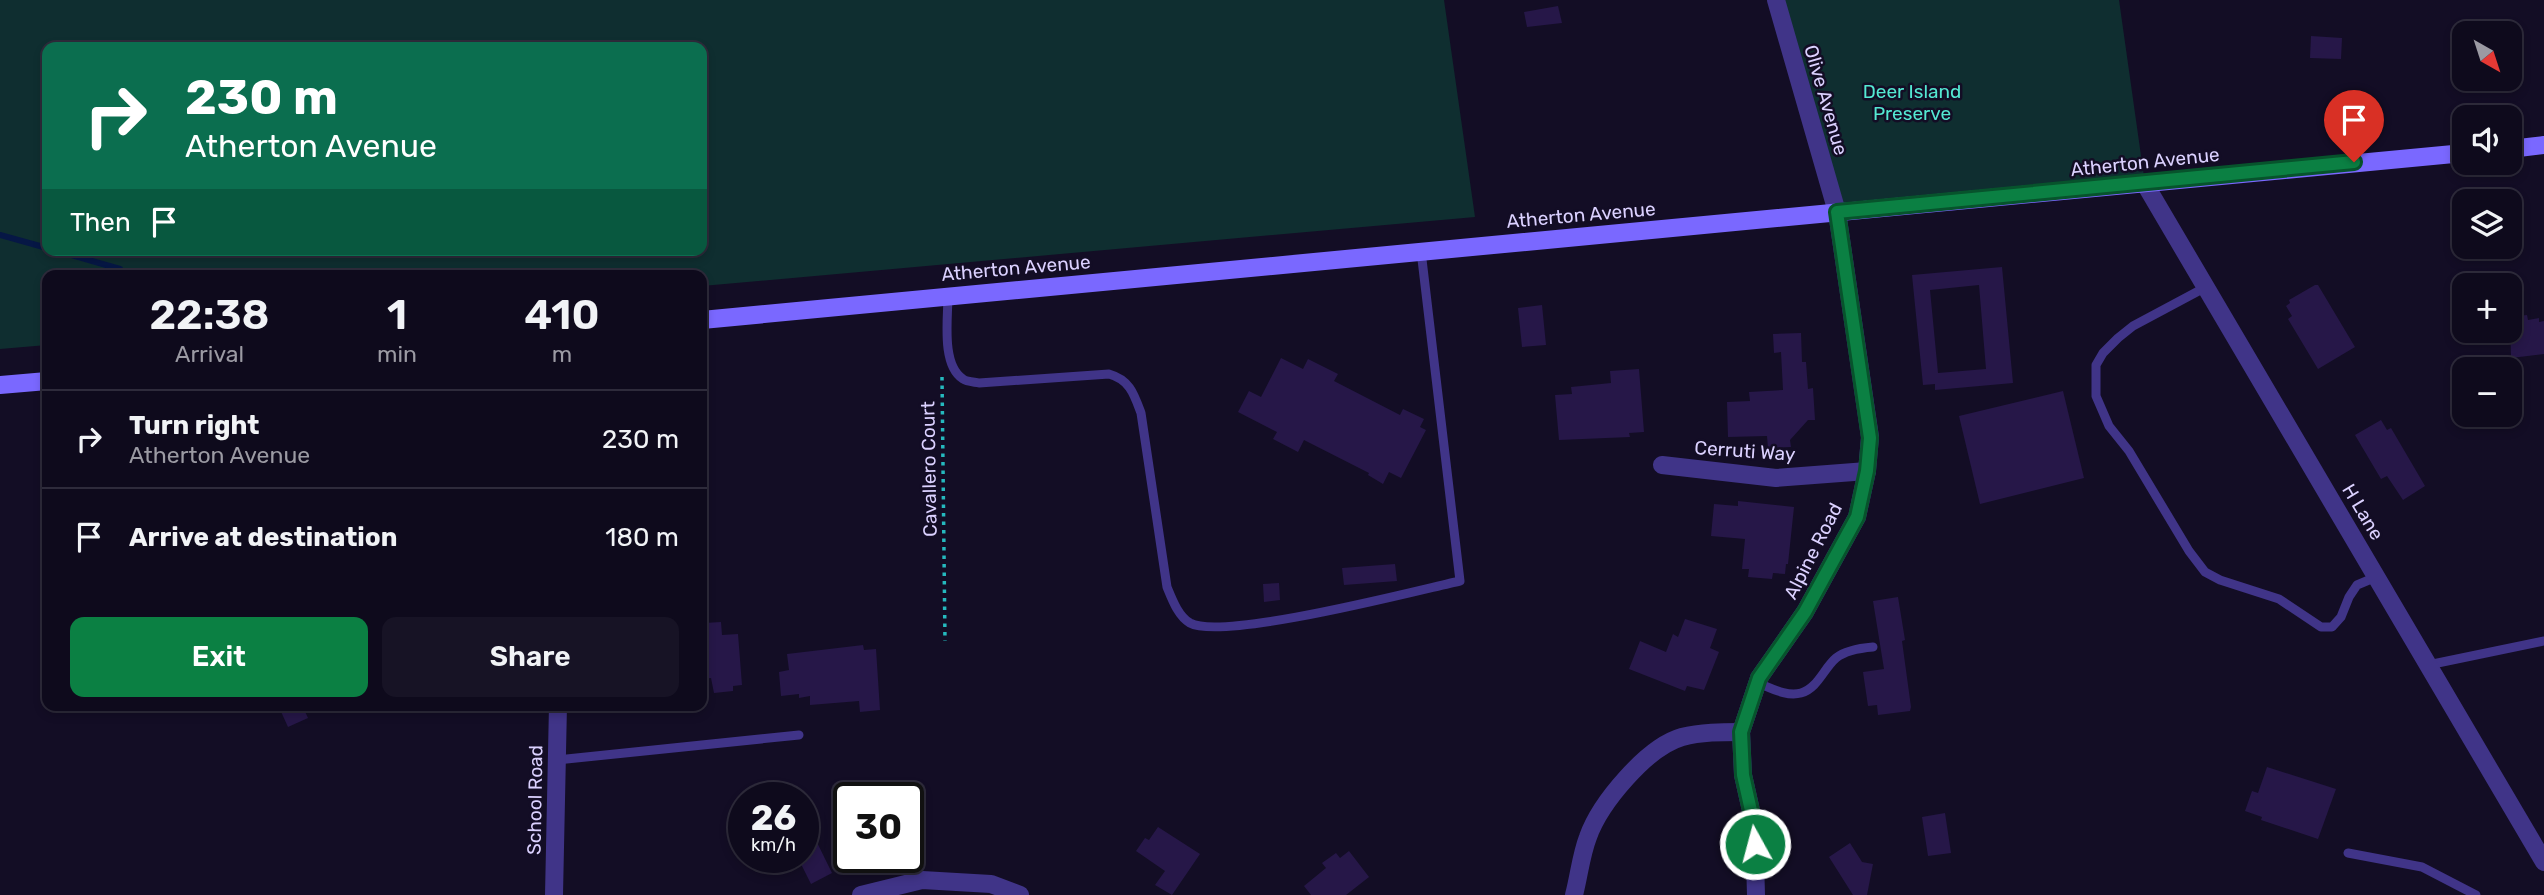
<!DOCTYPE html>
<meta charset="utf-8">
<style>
body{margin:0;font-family:Rubik,sans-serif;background:#171325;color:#f1f3f6;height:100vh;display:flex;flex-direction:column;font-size:26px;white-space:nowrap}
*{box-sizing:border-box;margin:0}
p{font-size:23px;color:#9b9aa3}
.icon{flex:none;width:38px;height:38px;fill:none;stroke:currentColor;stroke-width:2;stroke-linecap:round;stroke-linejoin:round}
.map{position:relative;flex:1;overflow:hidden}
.panel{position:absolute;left:42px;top:270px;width:665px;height:441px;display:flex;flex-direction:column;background:#0e0a1c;border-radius:14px;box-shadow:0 4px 10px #0003,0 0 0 2px #2e2b3b}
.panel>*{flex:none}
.banner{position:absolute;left:42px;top:42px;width:665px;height:214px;border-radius:14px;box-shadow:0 4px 10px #0003,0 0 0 2px #2e2b3b;background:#0b6e4f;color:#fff;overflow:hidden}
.needle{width:46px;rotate:141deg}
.buttons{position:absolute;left:2452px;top:21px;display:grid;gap:14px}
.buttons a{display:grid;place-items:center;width:70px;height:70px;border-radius:14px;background:#0e0a1c;box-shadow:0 4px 10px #0003,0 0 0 2px #2e2b3b;font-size:35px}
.speed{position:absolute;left:728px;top:782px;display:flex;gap:14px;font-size:35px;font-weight:700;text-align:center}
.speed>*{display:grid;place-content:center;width:91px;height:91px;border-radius:50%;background:#0e0a1c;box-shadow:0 4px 10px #0003,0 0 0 2px #2e2b3b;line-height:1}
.speed small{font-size:18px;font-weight:400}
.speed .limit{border:4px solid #111;border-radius:10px;background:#fff;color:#111}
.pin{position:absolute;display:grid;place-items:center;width:60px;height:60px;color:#fff;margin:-72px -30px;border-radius:50% 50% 50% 0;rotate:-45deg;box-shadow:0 0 7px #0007}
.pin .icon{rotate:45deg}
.me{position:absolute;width:77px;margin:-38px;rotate:353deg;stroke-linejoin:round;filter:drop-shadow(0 0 5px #0008)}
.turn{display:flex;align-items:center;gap:24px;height:147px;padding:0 28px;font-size:32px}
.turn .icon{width:91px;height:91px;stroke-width:2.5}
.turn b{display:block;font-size:49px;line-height:60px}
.then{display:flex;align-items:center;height:66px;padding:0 28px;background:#0003;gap:14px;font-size:26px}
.eta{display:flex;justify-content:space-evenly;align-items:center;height:119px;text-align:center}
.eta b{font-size:42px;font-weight:600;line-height:49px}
.action{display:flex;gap:14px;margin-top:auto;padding:14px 28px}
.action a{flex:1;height:80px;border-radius:14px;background:#0b8043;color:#fff;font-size:28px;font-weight:600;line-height:80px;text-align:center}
.action a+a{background:#171325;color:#f1f3f6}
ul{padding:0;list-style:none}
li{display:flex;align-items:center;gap:21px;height:98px;padding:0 28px;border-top:2px solid #2e2b3b}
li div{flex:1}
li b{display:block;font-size:26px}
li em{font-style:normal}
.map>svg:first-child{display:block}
.green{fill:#0f2e30;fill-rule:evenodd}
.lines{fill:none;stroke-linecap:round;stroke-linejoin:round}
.stream{stroke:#061745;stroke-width:6}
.building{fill:#261748;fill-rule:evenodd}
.path{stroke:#25b9be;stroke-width:3.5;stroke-dasharray:3.5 5;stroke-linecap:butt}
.service{stroke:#403488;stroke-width:9}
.minor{stroke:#403488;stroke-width:18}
.tertiary{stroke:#403488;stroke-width:18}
.secondary{stroke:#7a68ff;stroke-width:18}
.route-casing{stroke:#07532c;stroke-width:18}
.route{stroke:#0b8043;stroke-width:12}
.labels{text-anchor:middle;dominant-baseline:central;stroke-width:5;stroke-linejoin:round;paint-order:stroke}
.park-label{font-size:19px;fill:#54e8d2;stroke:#130d25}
.street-label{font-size:19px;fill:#dbd1ff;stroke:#130d25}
</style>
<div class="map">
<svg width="2544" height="895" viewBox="0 0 2544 895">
<rect width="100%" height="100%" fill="#130d25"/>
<g class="green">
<path d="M 0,0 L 1444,0 L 1475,217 L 702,286 L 702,275 L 47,275 L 47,345 L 0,349 ZM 47,47 L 702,47 L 702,250 L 47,250 Z"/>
<polygon points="1776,0 2119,0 2145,184 1837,212"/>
</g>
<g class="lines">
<g class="stream">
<polyline points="0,235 47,248"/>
<polyline points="54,250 120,269"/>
</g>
</g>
<g class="building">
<polygon points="1558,6 1562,23 1527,27 1524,12"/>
<polygon points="2311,36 2342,38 2341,59 2310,58"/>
<path d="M 2002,267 L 2013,383 L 1935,390 L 1935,384 L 1923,385 L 1912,275 ZM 1979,285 L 1986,369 L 1938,373 L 1930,290 Z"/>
<polygon points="2315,285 2318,285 2355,347 2318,369 2288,319 2292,316 2286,306 2290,303 2289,300"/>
<polygon points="1542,305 1546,345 1522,347 1518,308"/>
<polygon points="2527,315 2528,320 2539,318 2539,322 2544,321 2544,354 2511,358 2510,317"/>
<polygon points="1801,333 1802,362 1806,362 1808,389 1813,388 1815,420 1808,420 1790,440 1791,447 1768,448 1767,436 1728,437 1727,402 1750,401 1749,392 1783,390 1781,352 1774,353 1773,334"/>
<polygon points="1281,358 1303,369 1308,359 1338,374 1334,381 1400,415 1403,409 1424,419 1420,427 1426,430 1401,478 1389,472 1383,484 1368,475 1369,473 1304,440 1298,452 1273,439 1277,432 1238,412 1249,391 1261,397"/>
<polygon points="1639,369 1644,432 1629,433 1630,437 1559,440 1555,395 1572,394 1571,387 1611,383 1610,371"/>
<polygon points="2063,391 2084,478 1980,504 1959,416"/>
<polygon points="2381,420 2387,430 2391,428 2425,486 2403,500 2387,476 2381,479 2355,435"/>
<polygon points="1738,501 1794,507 1788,564 1786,564 1785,574 1773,573 1772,579 1748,577 1749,569 1742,569 1745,539 1711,536 1714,504 1738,506"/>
<polygon points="1395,564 1397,581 1344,585 1342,568"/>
<polygon points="1279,583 1280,600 1264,602 1263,584"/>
<polygon points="1898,597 1905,640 1902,641 1911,707 1910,711 1878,715 1877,705 1868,706 1863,672 1884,669 1873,601"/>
<polygon points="1685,619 1717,629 1710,648 1719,652 1704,690 1687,686 1685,691 1629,669 1640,641 1666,652 1673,634 1678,637"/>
<polygon points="721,622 722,635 738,634 742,685 733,686 733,691 714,693 711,678 702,679 702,628 704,628 704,623"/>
<polygon points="863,645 864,650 876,649 880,710 860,712 859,701 810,705 810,696 799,698 799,694 781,696 779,672 789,670 787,654"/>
<polygon points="278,705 302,705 308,718 288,727"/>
<polygon points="2267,767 2336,789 2318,839 2261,820 2262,817 2245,811 2252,791 2258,793"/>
<polygon points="1945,813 1951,853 1928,856 1922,817"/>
<polygon points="803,814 832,873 811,884 798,858 803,858"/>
<polygon points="1158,827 1200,854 1172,895 1155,885 1165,871 1136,851 1145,838 1149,840"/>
<polygon points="1850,843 1862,862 1873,864 1867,895 1853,895 1829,857"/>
<polygon points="1349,851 1369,877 1346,895 1311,895 1304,886 1326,868 1322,863 1336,853 1340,858"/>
</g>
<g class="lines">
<polyline class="path" points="942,377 945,641"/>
<g class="service">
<polyline points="2206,287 2133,326 2118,338 2103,353 2096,365 2096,396 2109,426 2129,451 2189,551 2205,572 2220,580 2279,599 2321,627 2332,627 2341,617 2349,597 2357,585 2376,577"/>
<path d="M 948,295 C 948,318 941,365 963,379 C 967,382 975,382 979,383 L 1109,374 C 1130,380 1134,394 1141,413 L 1167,587 C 1172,599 1178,616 1190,623 C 1223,641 1415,591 1460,581 L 1421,251"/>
<polyline points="2428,665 2544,641"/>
<path d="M 1758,683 C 1771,688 1787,697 1801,693 C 1818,688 1824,668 1836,658 C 1846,650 1861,648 1873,647"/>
<polyline points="557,760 799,735"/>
<polyline points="2348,853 2422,867 2476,895"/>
</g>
<g class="minor">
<polyline points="2145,184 2544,862"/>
<polyline points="1662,465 1776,478 1867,471"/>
<polyline points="554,895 558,705"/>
<polyline points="861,895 922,880 991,884 1020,895"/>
<path d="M 1574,895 C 1579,876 1581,855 1588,837 C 1600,803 1647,747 1682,737 C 1701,732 1722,732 1741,732"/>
<polyline points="1756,895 1754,824 1743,775 1741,732 1759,678 1805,612 1857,517 1867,471 1870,437 1837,212"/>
</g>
<polyline class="tertiary" points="1776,0 1837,212"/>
<g class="secondary">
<polyline points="2510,149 2544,145"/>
<polyline points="702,320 2464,153"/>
<polyline points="0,385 47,381"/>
</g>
</g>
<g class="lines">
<g class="route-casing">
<polyline id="route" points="1755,844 1754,824 1743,775 1741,732 1759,678 1805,612 1857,517 1867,471 1870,438 1837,212 2354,162"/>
</g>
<use href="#route" class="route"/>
</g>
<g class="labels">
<g class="park-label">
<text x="1912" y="91">Deer Island<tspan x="1912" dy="22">Preserve</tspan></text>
</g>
<g class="street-label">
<text transform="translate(1826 100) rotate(74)">Olive Avenue</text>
<text transform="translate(2145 162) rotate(-6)">Atherton Avenue</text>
<text transform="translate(1581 215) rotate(-5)">Atherton Avenue</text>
<text transform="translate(1016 268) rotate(-5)">Atherton Avenue</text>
<text transform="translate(1745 451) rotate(4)">Cerruti Way</text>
<text transform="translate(929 469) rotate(-91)">Cavallero Court</text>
<text transform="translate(2363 512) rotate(59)">H Lane</text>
<text transform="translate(1813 551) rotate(-63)">Alpine Road</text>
<text transform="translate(535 800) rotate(-89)">School Road</text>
</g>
</g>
</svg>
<div class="buttons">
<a><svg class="needle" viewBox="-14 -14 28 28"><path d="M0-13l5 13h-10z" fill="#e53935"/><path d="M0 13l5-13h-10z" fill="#9b9aa3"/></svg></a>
<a><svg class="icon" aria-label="sound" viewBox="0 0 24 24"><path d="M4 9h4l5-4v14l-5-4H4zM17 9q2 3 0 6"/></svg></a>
<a><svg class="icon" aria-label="layers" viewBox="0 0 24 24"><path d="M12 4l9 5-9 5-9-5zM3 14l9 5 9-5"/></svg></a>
<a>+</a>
<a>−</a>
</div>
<div class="speed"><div>26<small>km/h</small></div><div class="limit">30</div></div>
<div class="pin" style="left:2354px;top:162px;background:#d93025"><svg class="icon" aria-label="arrive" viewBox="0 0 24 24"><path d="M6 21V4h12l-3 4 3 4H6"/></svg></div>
<svg class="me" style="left:1755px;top:844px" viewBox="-20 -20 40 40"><circle r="17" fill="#0b8043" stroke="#fff" stroke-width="3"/><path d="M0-11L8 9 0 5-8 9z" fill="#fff"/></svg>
<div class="banner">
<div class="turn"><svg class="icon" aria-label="right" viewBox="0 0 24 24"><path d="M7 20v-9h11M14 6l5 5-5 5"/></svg><div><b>230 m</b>Atherton Avenue</div></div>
<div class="then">Then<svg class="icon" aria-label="arrive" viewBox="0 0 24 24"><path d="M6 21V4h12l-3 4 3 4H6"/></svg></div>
</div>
<section class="panel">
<div class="eta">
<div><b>22:38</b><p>Arrival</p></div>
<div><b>1</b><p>min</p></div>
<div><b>410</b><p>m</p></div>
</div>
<ul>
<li><svg class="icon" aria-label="right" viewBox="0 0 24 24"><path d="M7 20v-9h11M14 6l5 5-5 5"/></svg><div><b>Turn right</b><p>Atherton Avenue</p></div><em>230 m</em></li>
<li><svg class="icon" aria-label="arrive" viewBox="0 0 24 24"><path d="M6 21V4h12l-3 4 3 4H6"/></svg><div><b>Arrive at destination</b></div><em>180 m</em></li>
</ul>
<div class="action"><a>Exit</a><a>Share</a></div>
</section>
</div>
